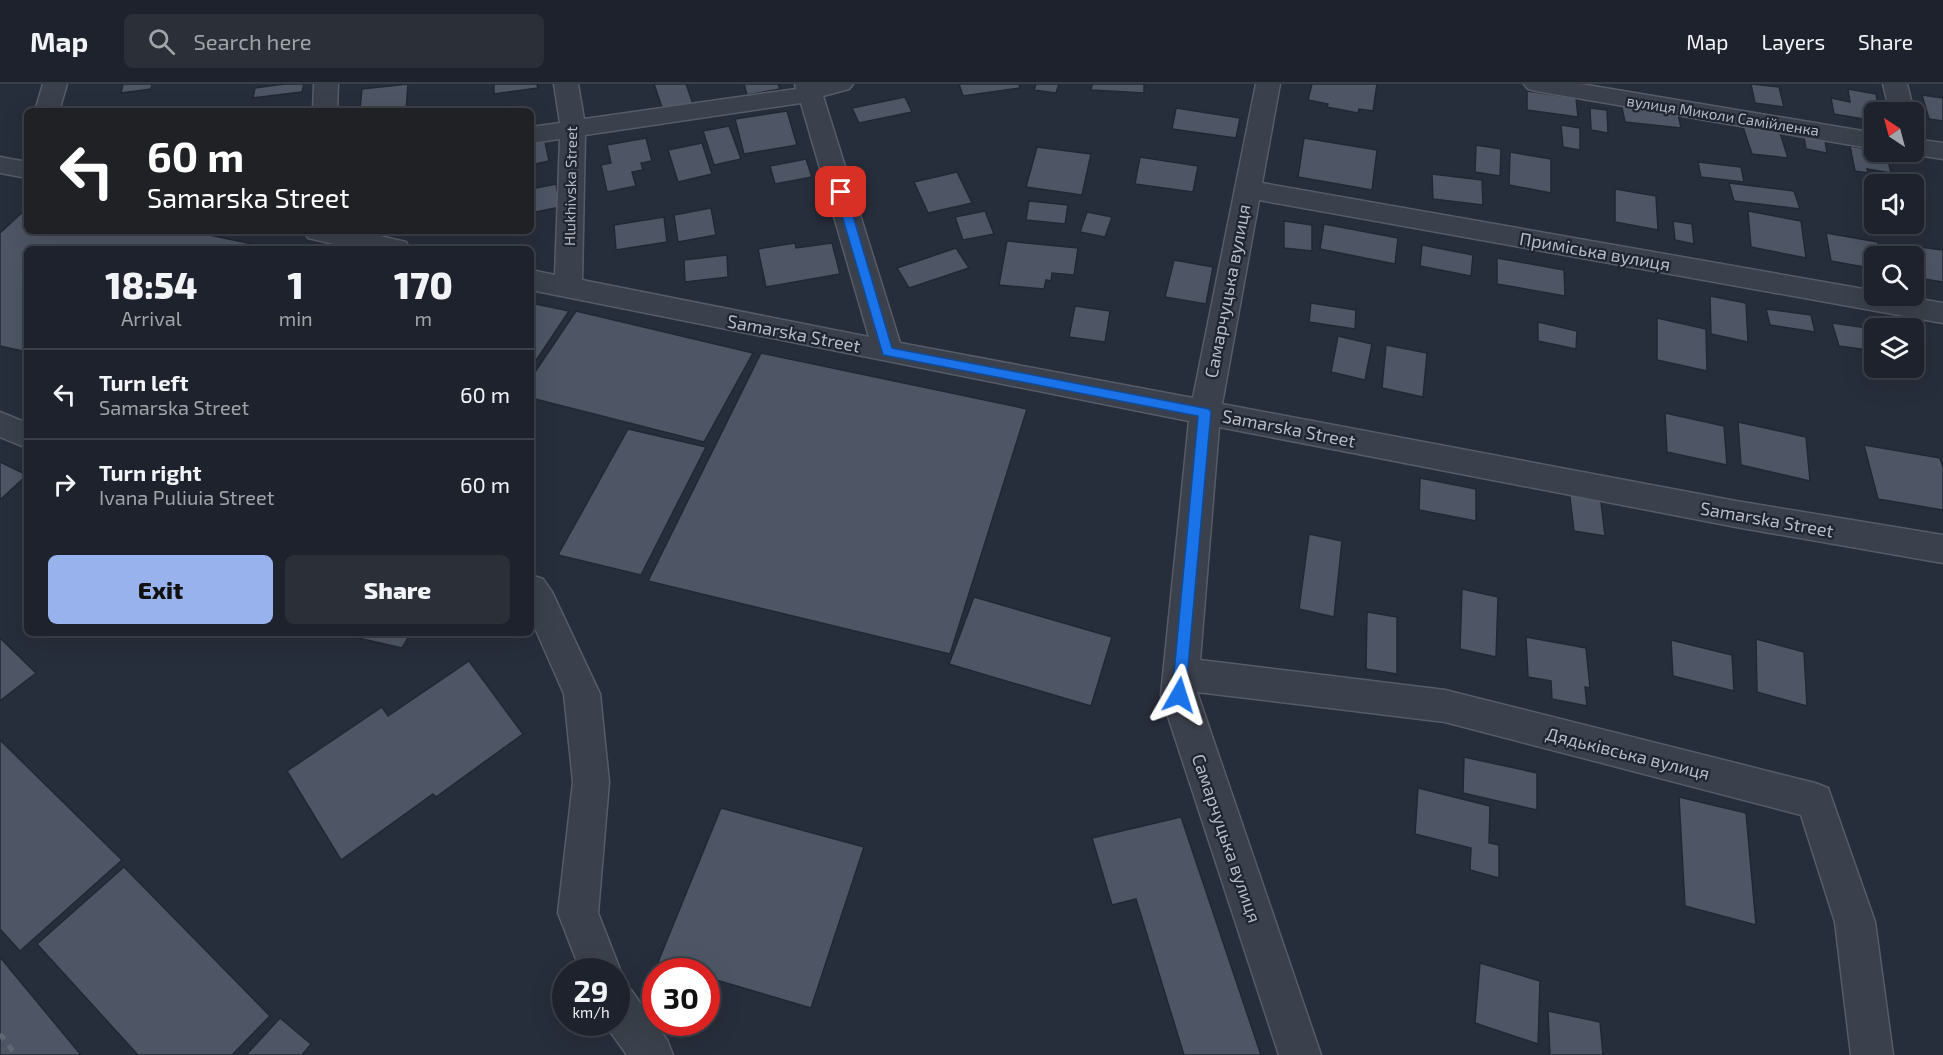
<!DOCTYPE html>
<meta charset="utf-8">
<style>
body{margin:0;font-family:"Exo 2",sans-serif;background:#2a2f38;color:#f1f3f6;height:100vh;display:flex;flex-direction:column;font-size:22px;white-space:nowrap}
*{box-sizing:border-box;margin:0}
p{font-size:20px;color:#a0a4a9}
.icon{flex:none;width:33px;height:33px;fill:none;stroke:currentColor;stroke-width:2;stroke-linecap:round;stroke-linejoin:round}
.map{position:relative;flex:1;overflow:hidden}
.details{position:absolute;left:24px;top:162px;width:510px;height:390px;display:flex;flex-direction:column;background:#1d222c;border-radius:9px;box-shadow:0 6px 24px #0002,0 0 0 2px #3b3f48}
.details>*{flex:none}
.banner{position:absolute;left:24px;top:24px;width:510px;height:126px;border-radius:9px;box-shadow:0 6px 24px #0002,0 0 0 2px #3b3f48;background:#202124;color:#fff;overflow:hidden}
.needle{width:39px;rotate:324deg}
.tools{position:absolute;left:1864px;top:18px;display:grid;gap:12px}
.tools a{display:grid;place-items:center;width:60px;height:60px;border-radius:9px;background:#1d222c;box-shadow:0 6px 24px #0002,0 0 0 2px #3b3f48;font-size:30px}
.speed{position:absolute;left:552px;top:874px;display:flex;gap:12px;font-size:30px;font-weight:700;text-align:center}
.speed>*{display:grid;place-content:center;width:78px;height:78px;border-radius:50%;background:#1d222c;box-shadow:0 6px 24px #0002,0 0 0 2px #3b3f48;line-height:1}
.speed small{font-size:15px;font-weight:400}
.speed .limit{border:9px solid #d22;background:#fff;color:#111}
.pin{position:absolute;display:grid;place-items:center;width:51px;height:51px;color:#fff;margin:-26px;border-radius:12px;box-shadow:0 3px 9px #0006}
.me{position:absolute;width:66px;margin:-33px;rotate:6deg;stroke-linejoin:round;filter:drop-shadow(0 0 4px #0008)}
.turn{display:flex;align-items:center;gap:21px;height:126px;padding:0 24px;font-size:27px}
.turn .icon{width:78px;height:78px;stroke-width:2.5}
.turn b{display:block;font-size:42px;line-height:51px}
.eta{display:flex;justify-content:space-evenly;align-items:center;height:102px;text-align:center}
.eta b{font-size:36px;font-weight:800;line-height:42px}
.cta{display:flex;gap:12px;margin-top:auto;padding:12px 24px}
.cta a{flex:1;height:69px;border-radius:9px;background:#97b2ec;color:#111;font-size:24px;font-weight:800;line-height:69px;text-align:center}
.cta a+a{background:#2a2f38;color:#f1f3f6}
ul{padding:0;list-style:none}
li{display:flex;align-items:center;gap:18px;height:90px;padding:0 24px;border-top:2px solid #3b3f48}
li div{flex:1}
li b{display:block;font-size:22px}
li em{font-style:normal}
header{display:flex;align-items:center;gap:36px;box-sizing:border-box;height:84px;padding:0 30px;background:#1d222c;border-bottom:2px solid #3b3f48}
header strong{font-size:28px}
nav{display:flex;gap:33px;margin-inline-start:auto;font-size:21px}
.search{width:420px;height:54px;background:#2a2f38;display:flex;align-items:center;gap:15px;box-sizing:border-box;padding:0 21px;border-radius:9px;color:#a0a4a9;font-size:22px}
.map>svg:first-child{display:block}
.building{fill:#4e5665;stroke:#222833;stroke-width:1.5}
.lines{fill:none;stroke-linecap:round;stroke-linejoin:round}
.minor-casing{stroke:#565c67;stroke-width:3}
.minor{fill:#3b414c;fill-rule:evenodd}
.rail{stroke:#5f6774;stroke-width:5;stroke-dasharray:7 7;stroke-linecap:butt}
.route{fill:#1a73e8;stroke:#114b97;stroke-width:1.5}
.labels{text-anchor:middle;dominant-baseline:central;stroke-width:4.5;stroke-linejoin:round;paint-order:stroke}
.far-street-label{font-size:15px;fill:#b7bcc7;stroke:#202631}
.street-label{font-size:18px;fill:#b7bcc7;stroke:#202631}
</style>
<header>
<strong>Map</strong>
<div class="search"><svg class="icon" aria-label="search" viewBox="0 0 24 24"><circle cx="10" cy="10" r="6"/><path d="M15 15l6 6"/></svg>Search here</div>
<nav><a>Map</a><a>Layers</a><a>Share</a></nav>
</header>
<div class="map">
<svg width="1943" height="971" viewBox="0 0 1943 971">
<rect width="100%" height="100%" fill="#272e3b"/>
<g class="building">
<polygon points="123,0 152,0 151,5 121,9"/>
<polygon points="284,0 304,0 302,8 253,14 255,4"/>
<polygon points="408,0 406,27 345,27 360,24 362,5"/>
<polygon points="494,0 537,0 538,4 494,10"/>
<polygon points="654,0 686,0 693,20 663,26"/>
<polygon points="744,0 778,0 780,5 747,11"/>
<polygon points="959,0 1019,0 1020,4 963,12"/>
<polygon points="1036,0 1059,0 1056,9 1034,6"/>
<polygon points="1092,0 1144,0 1144,9 1091,6"/>
<polygon points="1312,0 1377,0 1373,27 1359,25 1358,29 1327,23 1328,20 1308,16"/>
<polygon points="1751,0 1779,3 1784,23 1755,19"/>
<polygon points="1848,5 1876,10 1879,28 1875,28 1875,37 1834,30 1831,14 1850,18"/>
<polygon points="1527,7 1576,14 1578,33 1527,26"/>
<polygon points="1922,11 1943,14 1943,37 1929,35"/>
<polygon points="905,13 912,28 859,39 852,24"/>
<polygon points="1621,19 1677,25 1681,44 1625,38"/>
<polygon points="1176,24 1240,34 1236,54 1172,45"/>
<polygon points="1590,24 1607,26 1608,49 1591,46"/>
<polygon points="787,27 797,61 744,70 735,35"/>
<polygon points="1741,37 1777,40 1788,74 1752,70"/>
<polygon points="1561,41 1580,44 1580,66 1563,63"/>
<polygon points="729,42 741,75 714,81 703,47"/>
<polygon points="1803,47 1824,50 1827,69 1806,65"/>
<polygon points="544,53 549,77 531,81 531,56"/>
<polygon points="646,54 652,77 641,79 643,86 632,88 636,102 607,108 601,81 611,79 607,61"/>
<polygon points="1304,54 1377,66 1372,106 1298,93"/>
<polygon points="702,59 712,90 678,98 668,66"/>
<polygon points="1476,61 1501,65 1500,92 1475,88"/>
<polygon points="1850,62 1886,68 1891,89 1867,85 1868,89 1855,87"/>
<polygon points="1037,63 1091,70 1082,111 1026,103"/>
<polygon points="1510,68 1551,75 1551,109 1509,101"/>
<polygon points="1140,73 1198,82 1193,108 1135,100"/>
<polygon points="806,75 812,93 775,100 770,82"/>
<polygon points="1698,78 1741,83 1744,98 1701,93"/>
<polygon points="957,88 972,119 928,129 914,98"/>
<polygon points="1432,90 1482,96 1483,121 1433,115"/>
<polygon points="1729,99 1794,107 1800,125 1734,117"/>
<polygon points="556,100 560,123 531,129 531,105"/>
<polygon points="1615,105 1656,112 1658,146 1615,138"/>
<polygon points="1029,117 1068,121 1065,140 1026,136"/>
<polygon points="27,124 27,147 190,147 277,165 27,165 27,268 0,262 0,149"/>
<polygon points="711,124 716,151 678,158 674,131"/>
<polygon points="985,127 994,150 963,156 955,133"/>
<polygon points="1748,127 1801,137 1806,174 1751,163"/>
<polygon points="1087,128 1112,133 1105,153 1080,148"/>
<polygon points="664,133 667,158 616,166 614,141"/>
<polygon points="1284,137 1312,141 1312,167 1284,164"/>
<polygon points="1673,137 1692,140 1694,160 1675,156"/>
<polygon points="1324,140 1398,154 1395,180 1320,165"/>
<polygon points="1826,149 1878,158 1881,172 1875,172 1875,185 1831,177"/>
<polygon points="1007,157 1078,164 1074,191 1052,189 1051,197 1046,196 1044,205 999,201"/>
<polygon points="795,159 796,164 832,159 840,190 766,203 758,165"/>
<polygon points="1422,161 1473,171 1471,192 1420,182"/>
<polygon points="1912,162 1943,166 1943,198 1924,195"/>
<polygon points="956,164 969,184 909,204 897,184"/>
<polygon points="727,171 728,193 685,198 684,176"/>
<polygon points="1497,174 1564,186 1565,212 1497,200"/>
<polygon points="1174,176 1213,183 1206,220 1165,213"/>
<polygon points="1710,212 1746,219 1748,258 1711,250"/>
<polygon points="531,219 569,227 531,284"/>
<polygon points="1311,219 1356,226 1355,245 1309,238"/>
<polygon points="1075,222 1110,227 1105,258 1069,253"/>
<polygon points="1766,225 1811,231 1815,248 1770,241"/>
<polygon points="576,227 753,269 704,358 531,314 531,294"/>
<polygon points="1657,234 1706,245 1707,287 1657,276"/>
<polygon points="1538,238 1577,247 1576,265 1538,257"/>
<polygon points="1832,239 1875,245 1875,267 1839,262"/>
<polygon points="1338,252 1372,260 1365,296 1331,288"/>
<polygon points="1386,261 1427,269 1423,313 1382,304"/>
<polygon points="761,269 1027,325 950,570 648,497"/>
<polygon points="1665,329 1724,342 1727,381 1667,368"/>
<polygon points="1738,338 1806,353 1810,397 1741,381"/>
<polygon points="628,345 706,363 641,491 558,471"/>
<polygon points="1864,361 1940,374 1943,383 1943,426 1878,415"/>
<polygon points="0,378 27,391 0,416"/>
<polygon points="1420,394 1476,405 1476,437 1419,426"/>
<polygon points="1569,405 1600,410 1605,452 1574,447"/>
<polygon points="1309,450 1342,457 1334,533 1299,525"/>
<polygon points="1462,505 1498,513 1496,573 1460,565"/>
<polygon points="974,513 1112,553 1091,622 949,580"/>
<polygon points="1367,528 1397,533 1397,590 1366,585"/>
<polygon points="336,549 411,549 402,564"/>
<polygon points="1526,553 1586,564 1590,604 1585,603 1587,622 1552,615 1551,597 1528,593"/>
<polygon points="0,554 36,589 0,617"/>
<polygon points="1756,555 1804,568 1807,622 1757,608"/>
<polygon points="1671,556 1732,571 1734,607 1673,592"/>
<polygon points="469,577 523,650 436,713 433,710 341,776 287,687 382,623 388,632"/>
<polygon points="0,656 122,776 20,867 0,845"/>
<polygon points="1464,673 1537,689 1537,726 1463,709"/>
<polygon points="1418,704 1490,722 1489,759 1499,761 1499,794 1470,786 1471,764 1415,750"/>
<polygon points="1679,713 1746,729 1756,841 1685,822"/>
<polygon points="721,724 864,763 811,924 706,893 706,888 691,888 658,878"/>
<polygon points="1181,733 1261,971 1184,971 1136,815 1112,821 1092,754"/>
<polygon points="124,783 270,932 232,971 138,971 37,860"/>
<polygon points="0,873 81,971 0,971"/>
<polygon points="1480,879 1540,897 1538,960 1475,939"/>
<polygon points="1548,927 1600,938 1603,971 1550,971"/>
<polygon points="280,934 311,960 302,971 246,971"/>
</g>
<g class="lines">
<g class="minor-casing">
<g id="minor">
<polygon points="43,0 67,0 59,27 35,27"/>
<polygon points="314,0 338,0 337,27 313,27"/>
<path d="M 554,0 L 578,0 L 584,35 L 796,5 L 795,0 L 853,0 L 849,5 L 823,12 L 900,259 L 1193,314 L 1256,0 L 1280,0 L 1262,99 L 1875,207 L 1875,212 L 1902,212 L 1943,219 L 1943,239 L 1259,116 L 1222,320 L 1736,417 L 1943,451 L 1943,479 L 1736,443 L 1219,343 L 1200,576 L 1445,606 L 1815,699 L 1828,704 L 1875,838 L 1893,971 L 1851,971 L 1835,838 L 1801,731 L 1445,638 L 1197,608 L 1321,971 L 1279,971 L 1161,611 L 1189,337 L 531,206 L 531,186 L 555,191 L 560,55 L 531,59 L 531,43 L 560,39 ZM 801,19 L 869,253 L 582,196 L 585,51 Z"/>
<polygon points="1524,0 1581,0 1875,49 1875,65 1536,7 1528,5"/>
<polygon points="1883,0 1907,0 1914,28 1890,28"/>
<polygon points="1914,55 1943,59 1943,75 1905,69 1914,68"/>
<polygon points="0,73 27,78 27,94 0,89"/>
<polygon points="304,147 358,147 406,158 410,165 355,165 308,154"/>
<polygon points="0,328 27,339 27,364 0,353"/>
<polygon points="531,491 543,495 552,508 600,610 609,698 598,829 621,888 616,899 616,888 581,888 558,829 573,698 564,610 531,535"/>
<polygon points="616,901 631,906 667,956 673,971 627,971 604,939 616,939"/>
</g>
</g>
<use href="#minor" class="minor"/>
<polyline class="rail" points="0,950 16,971"/>
</g>
<polygon class="route" points="841,105 846,108 892,264 1209,325 1211,328 1185,616 1179,618 1174,616 1172,611 1198,332 883,271 835,108"/>
<g class="labels">
<g class="far-street-label">
<text transform="translate(1723 31) rotate(9)">вулиця Миколи Самійленка</text>
<text transform="translate(570 102) rotate(-89)">Hlukhivska Street</text>
</g>
<g class="street-label">
<text transform="translate(1595 167) rotate(10)">Приміська вулиця</text>
<text transform="translate(1227 207) rotate(-79)">Самарчуцька вулиця</text>
<text transform="translate(794 249) rotate(11)">Samarska Street</text>
<text transform="translate(1289 344) rotate(11)">Samarska Street</text>
<text transform="translate(1767 435) rotate(10)">Samarska Street</text>
<text transform="translate(1628 669) rotate(14)">Дядьківська вулиця</text>
<text transform="translate(1227 754) rotate(71)">Самарчуцька вулиця</text>
</g>
</g>
</svg>
<div class="tools">
<a><svg class="needle" viewBox="-14 -14 28 28"><path d="M0-13l5 13h-10z" fill="#e53935"/><path d="M0 13l5-13h-10z" fill="#a0a4a9"/></svg></a>
<a><svg class="icon" aria-label="sound" viewBox="0 0 24 24"><path d="M4 9h4l5-4v14l-5-4H4zM17 9q2 3 0 6"/></svg></a>
<a><svg class="icon" aria-label="search" viewBox="0 0 24 24"><circle cx="10" cy="10" r="6"/><path d="M15 15l6 6"/></svg></a>
<a><svg class="icon" aria-label="layers" viewBox="0 0 24 24"><path d="M12 4l9 5-9 5-9-5zM3 14l9 5 9-5"/></svg></a>
</div>
<div class="speed"><div>29<small>km/h</small></div><div class="limit">30</div></div>
<div class="pin" style="left:841px;top:108px;background:#d93025"><svg class="icon" aria-label="arrive" viewBox="0 0 24 24"><path d="M6 21V4h12l-3 4 3 4H6"/></svg></div>
<svg class="me" style="left:1179px;top:611px" viewBox="-20 -20 40 40"><path d="M0-17L14 15 0 8-14 15z" fill="#1a73e8" stroke="#fff" stroke-width="4"/></svg>
<div class="banner">
<div class="turn"><svg class="icon" aria-label="left" viewBox="0 0 24 24"><path d="M17 20v-9H6M10 6l-5 5 5 5"/></svg><div><b>60 m</b>Samarska Street</div></div>
</div>
<section class="details">
<div class="eta">
<div><b>18:54</b><p>Arrival</p></div>
<div><b>1</b><p>min</p></div>
<div><b>170</b><p>m</p></div>
</div>
<ul>
<li><svg class="icon" aria-label="left" viewBox="0 0 24 24"><path d="M17 20v-9H6M10 6l-5 5 5 5"/></svg><div><b>Turn left</b><p>Samarska Street</p></div><em>60 m</em></li>
<li><svg class="icon" aria-label="right" viewBox="0 0 24 24"><path d="M7 20v-9h11M14 6l5 5-5 5"/></svg><div><b>Turn right</b><p>Ivana Puliuia Street</p></div><em>60 m</em></li>
</ul>
<div class="cta"><a>Exit</a><a>Share</a></div>
</section>
</div>
